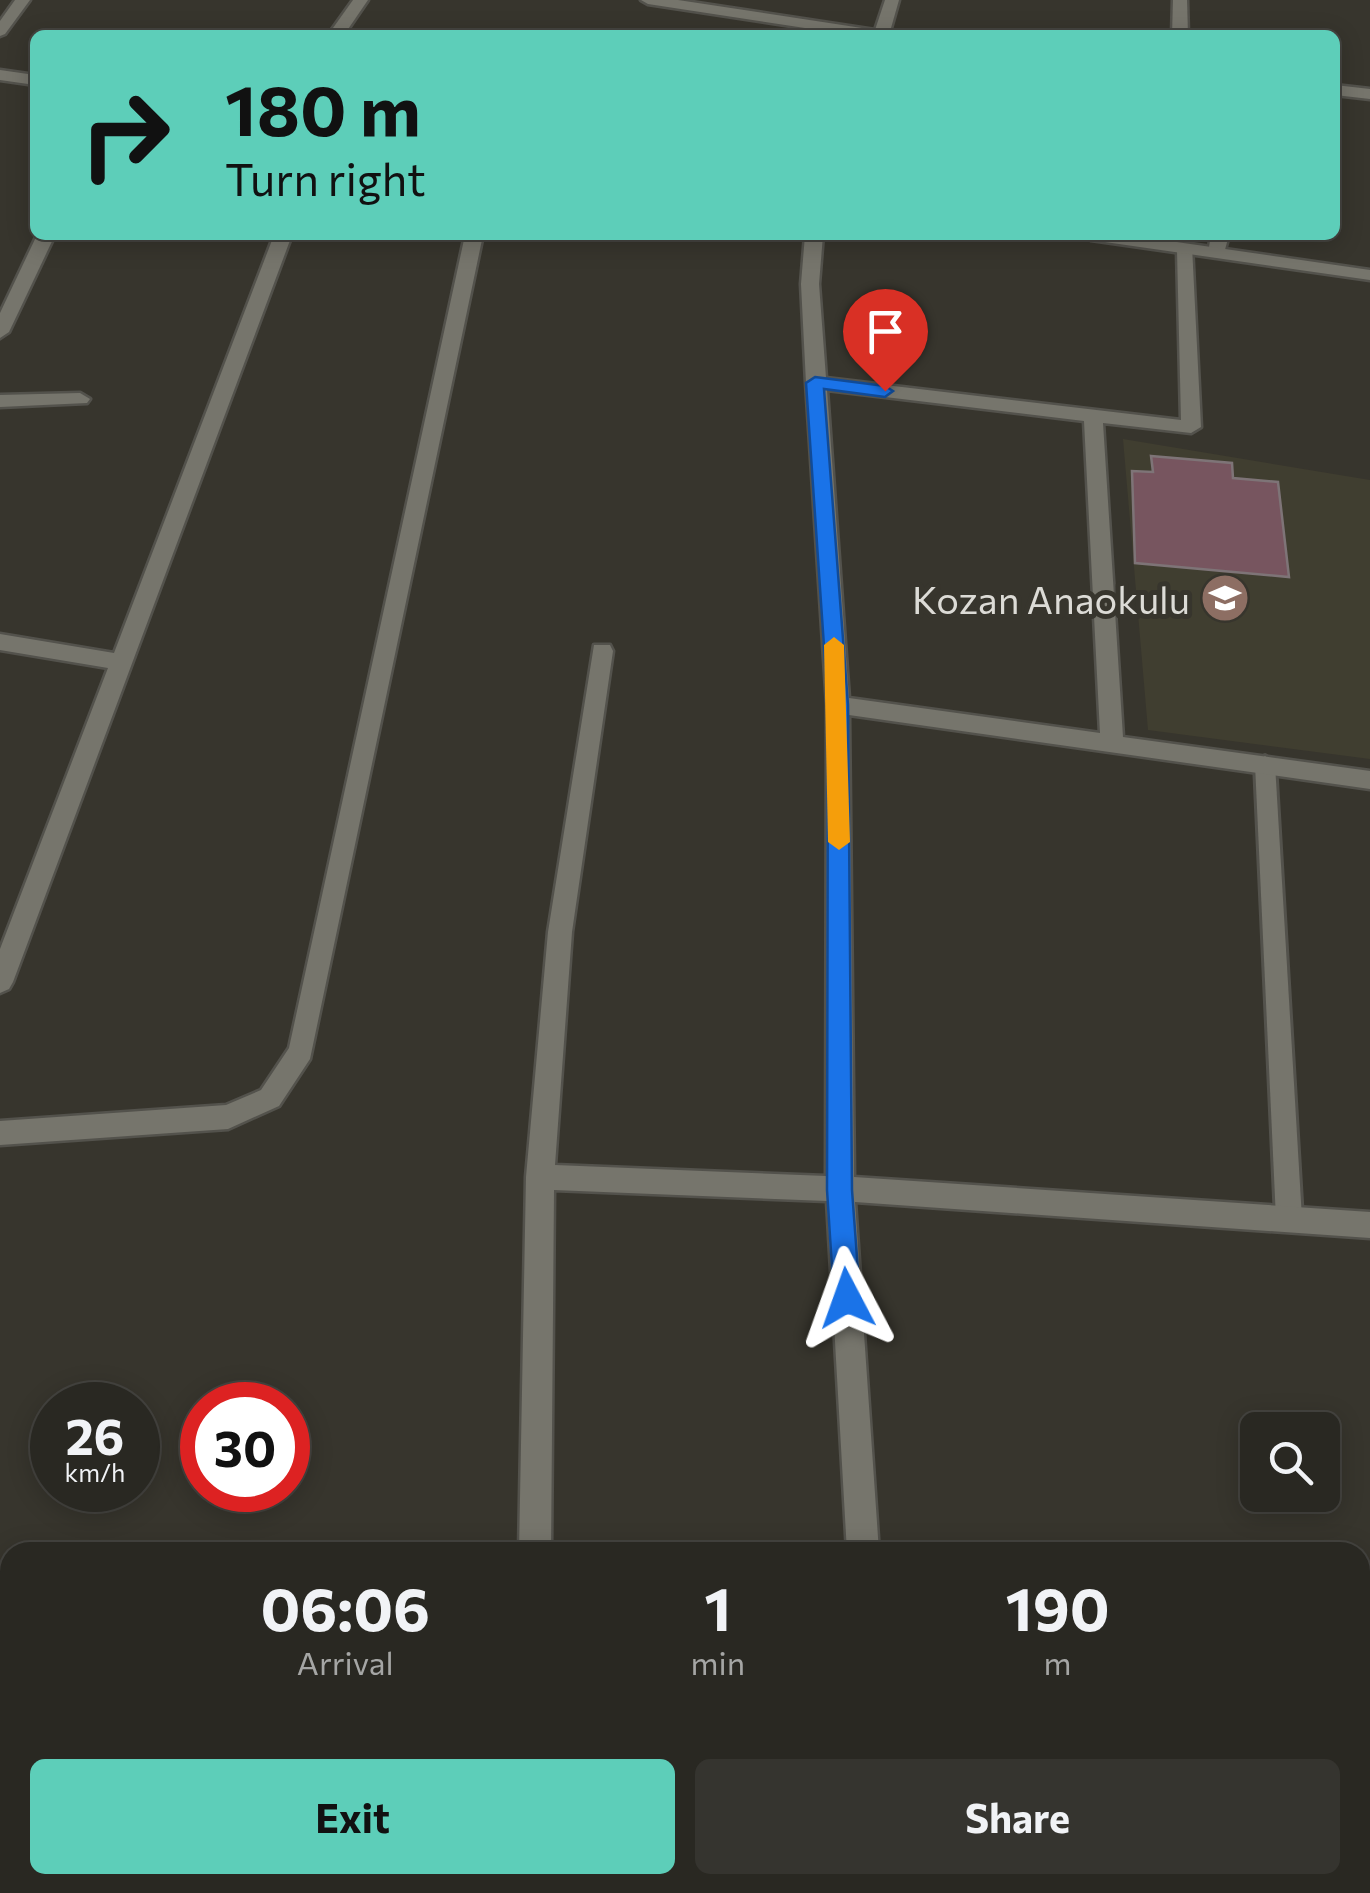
<!DOCTYPE html>
<style>
body{margin:0;font-family:Commissioner,sans-serif;background:#35342f;color:#f1f3f6;height:100vh;display:flex;flex-direction:column;font-size:38px;white-space:nowrap}
*{box-sizing:border-box;margin:0}
p{font-size:32px;color:#a5a6a5}
.icon{flex:none;width:55px;height:55px;fill:none;stroke:currentColor;stroke-width:2;stroke-linecap:round;stroke-linejoin:round}
.map{position:relative;flex:1;overflow:hidden}
.details{position:absolute;left:0px;top:1542px;width:1370px;height:352px;display:flex;flex-direction:column;background:#292822;border-radius:30px 30px 0 0;box-shadow:0 5px 25px #0003,0 0 0 2px #454440}
.details>*{flex:none}
.top-card{position:absolute;left:30px;top:30px;width:1310px;height:210px;border-radius:15px;box-shadow:0 5px 25px #0003,0 0 0 2px #454440;background:#5dceb9;color:#111;overflow:hidden}
.buttons{position:absolute;left:1240px;top:1412px;display:grid;gap:20px}
.buttons a{display:grid;place-items:center;width:100px;height:100px;border-radius:15px;background:#292822;box-shadow:0 5px 25px #0003,0 0 0 2px #454440;font-size:50px}
.speed{position:absolute;left:30px;top:1382px;display:flex;gap:20px;font-size:50px;font-weight:700;text-align:center}
.speed>*{display:grid;place-content:center;width:130px;height:130px;border-radius:50%;background:#292822;box-shadow:0 5px 25px #0003,0 0 0 2px #454440;line-height:1}
.speed small{font-size:25px;font-weight:400}
.speed .limit{border:15px solid #d22;background:#fff;color:#111}
.pin{position:absolute;display:grid;place-items:center;width:85px;height:85px;color:#fff;margin:-102px -42px;border-radius:50% 50% 50% 0;rotate:-45deg;box-shadow:0 0 10px #0007}
.pin .icon{rotate:45deg}
.me{position:absolute;width:110px;margin:-55px;rotate:356deg;stroke-linejoin:round;filter:drop-shadow(0 0 8px #0008)}
.turn{display:flex;align-items:center;gap:35px;height:210px;padding:0 30px;font-size:45px}
.turn .icon{width:130px;height:130px;stroke-width:2.5}
.turn b{display:block;font-size:70px;line-height:85px}
.eta{display:flex;justify-content:space-evenly;align-items:center;height:170px;text-align:center}
.eta b{font-size:60px;font-weight:700;line-height:70px}
.button{display:flex;gap:20px;margin-top:auto;padding:20px 30px}
.button a{flex:1;height:115px;border-radius:15px;background:#5dceb9;color:#111;font-size:40px;font-weight:700;line-height:115px;text-align:center}
.button a+a{background:#35342f;color:#f1f3f6}
.map>svg:first-child{display:block}
.built{fill:#403e30}
.building{fill:#77555f;stroke:#7e7477;stroke-width:2.5}
.lines{fill:none;stroke-linecap:round;stroke-linejoin:round}
.service-casing{stroke:#53524c;stroke-width:6}
.minor-casing{stroke:#53524c;stroke-width:5}
.tertiary-casing{stroke:#53524c;stroke-width:5}
.secondary-casing{stroke:#53524c;stroke-width:5}
.service{fill:#76756c;fill-rule:evenodd}
.minor{fill:#76756c;fill-rule:evenodd}
.tertiary{fill:#76756c;fill-rule:evenodd}
.secondary{fill:#76756c;fill-rule:evenodd}
.route{fill:#1a73e8;stroke:#114b97;stroke-width:2.5}
.slow{fill:#f59e0b}
.labels{text-anchor:middle;dominant-baseline:central;stroke-width:10;stroke-linejoin:round;paint-order:stroke}
.poi-label{font-size:38px;fill:#dcdbd6;stroke:#37352d;text-anchor:end}
</style>
<div class="map">
<svg width="1370" height="1893" viewBox="0 0 1370 1893">
<rect width="100%" height="100%" fill="#37352d"/>
<polygon class="built" points="1123,439 1370,480 1370,759 1148,730"/>
<polygon class="building" points="1151,456 1232,463 1233,478 1278,482 1289,577 1135,563 1132,471 1153,472"/>
<g class="lines">
<g class="service-casing">
<polygon id="service" points="1265,756 1275,764 1302,1219 1298,1227 1289,1230 1280,1227 1276,1219 1255,764"/>
</g>
<g class="minor-casing">
<g id="minor">
<polygon points="353,0 368,0 344,35 328,35"/>
<polygon points="641,0 678,0 875,30 885,0 899,0 889,35 851,35 648,4"/>
<polygon points="1173,0 1187,0 1188,35 1172,35"/>
<polygon points="1335,85 1370,89 1370,99 1335,95"/>
<polygon points="37,235 55,235 9,332 0,338 0,313"/>
<polygon points="274,235 292,235 13,982 9,989 0,993 0,949 108,668 0,650 0,634 114,653"/>
<polygon points="465,235 483,235 310,1059 279,1106 228,1129 0,1145 0,1121 226,1105 261,1090 289,1048"/>
<path d="M 805,235 L 823,235 L 819,284 L 826,378 L 1181,420 L 1177,250 L 1192,246 L 1201,427 L 1191,433 L 1103,423 L 1123,737 L 1370,771 L 1370,789 L 849,715 L 854,1177 L 1370,1212 L 1370,1238 L 855,1202 L 879,1552 L 847,1552 L 827,1201 L 554,1190 L 551,1552 L 519,1552 L 526,1177 L 548,932 L 594,645 L 610,645 L 613,651 L 572,932 L 555,1165 L 826,1176 L 827,705 L 806,383 L 801,284 ZM 827,390 L 1084,421 L 1100,733 L 849,698 Z"/>
<polygon points="1211,235 1229,235 1223,257 1208,253"/>
<polygon points="80,393 90,399 87,403 0,407 0,395"/>
<polygon points="59,1885 93,1885 92,1893 56,1893"/>
<polygon points="1315,1885 1349,1885 1351,1893 1315,1893"/>
</g>
</g>
<g class="tertiary-casing">
<g id="tertiary">
<polygon points="15,0 30,0 5,34 0,36 0,21"/>
<polygon points="0,1600 10,1601 10,1633 0,1632"/>
<rect x="1360" y="1669" width="10" height="32"/>
</g>
</g>
<g class="secondary-casing">
<g id="secondary">
<polygon points="0,70 35,75 35,85 0,80"/>
<polygon points="1082,235 1128,235 1370,270 1370,280 1091,240"/>
</g>
</g>
<use href="#service" class="service"/>
<use href="#minor" class="minor"/>
<use href="#tertiary" class="tertiary"/>
<use href="#secondary" class="secondary"/>
</g>
<polygon class="route" points="815,377 885,386 893,391 885,397 824,389 848,705 852,1190 860,1298 856,1307 847,1311 838,1307 834,1298 827,1190 828,705 806,383"/>
<polygon class="slow" points="834,637 844,645 850,842 839,850 828,842 824,645"/>
<defs>
<g id="school-disc" transform="scale(2.5)"><circle r="9.5" fill="#8d6e63" stroke="#37352d"/><path d="M0-5L7-2L0 1L-7-2ZM-4 1L0 2.5L4 1V4Q0 6-4 4Z" fill="#fff"/></g>
</defs>
<g fill-rule="evenodd">
<use href="#school-disc" x="1225" y="598"/>
</g>
<g class="labels">
<g class="poi-label">
<text x="1190" y="598">Kozan Anaokulu</text>
</g>
</g>
</svg>
<div class="buttons">
<a><svg class="icon" aria-label="search" viewBox="0 0 24 24"><circle cx="10" cy="10" r="6"/><path d="M15 15l6 6"/></svg></a>
</div>
<div class="speed"><div>26<small>km/h</small></div><div class="limit">30</div></div>
<div class="pin" style="left:885px;top:391px;background:#d93025"><svg class="icon" aria-label="arrive" viewBox="0 0 24 24"><path d="M6 21V4h12l-3 4 3 4H6"/></svg></div>
<svg class="me" style="left:847px;top:1298px" viewBox="-20 -20 40 40"><path d="M0-17L14 15 0 8-14 15z" fill="#1a73e8" stroke="#fff" stroke-width="4"/></svg>
<div class="top-card">
<div class="turn"><svg class="icon" aria-label="right" viewBox="0 0 24 24"><path d="M7 20v-9h11M14 6l5 5-5 5"/></svg><div><b>180 m</b>Turn right</div></div>
</div>
<section class="details">
<div class="eta">
<div><b>06:06</b><p>Arrival</p></div>
<div><b>1</b><p>min</p></div>
<div><b>190</b><p>m</p></div>
</div>
<div class="button"><a>Exit</a><a>Share</a></div>
</section>
</div>
